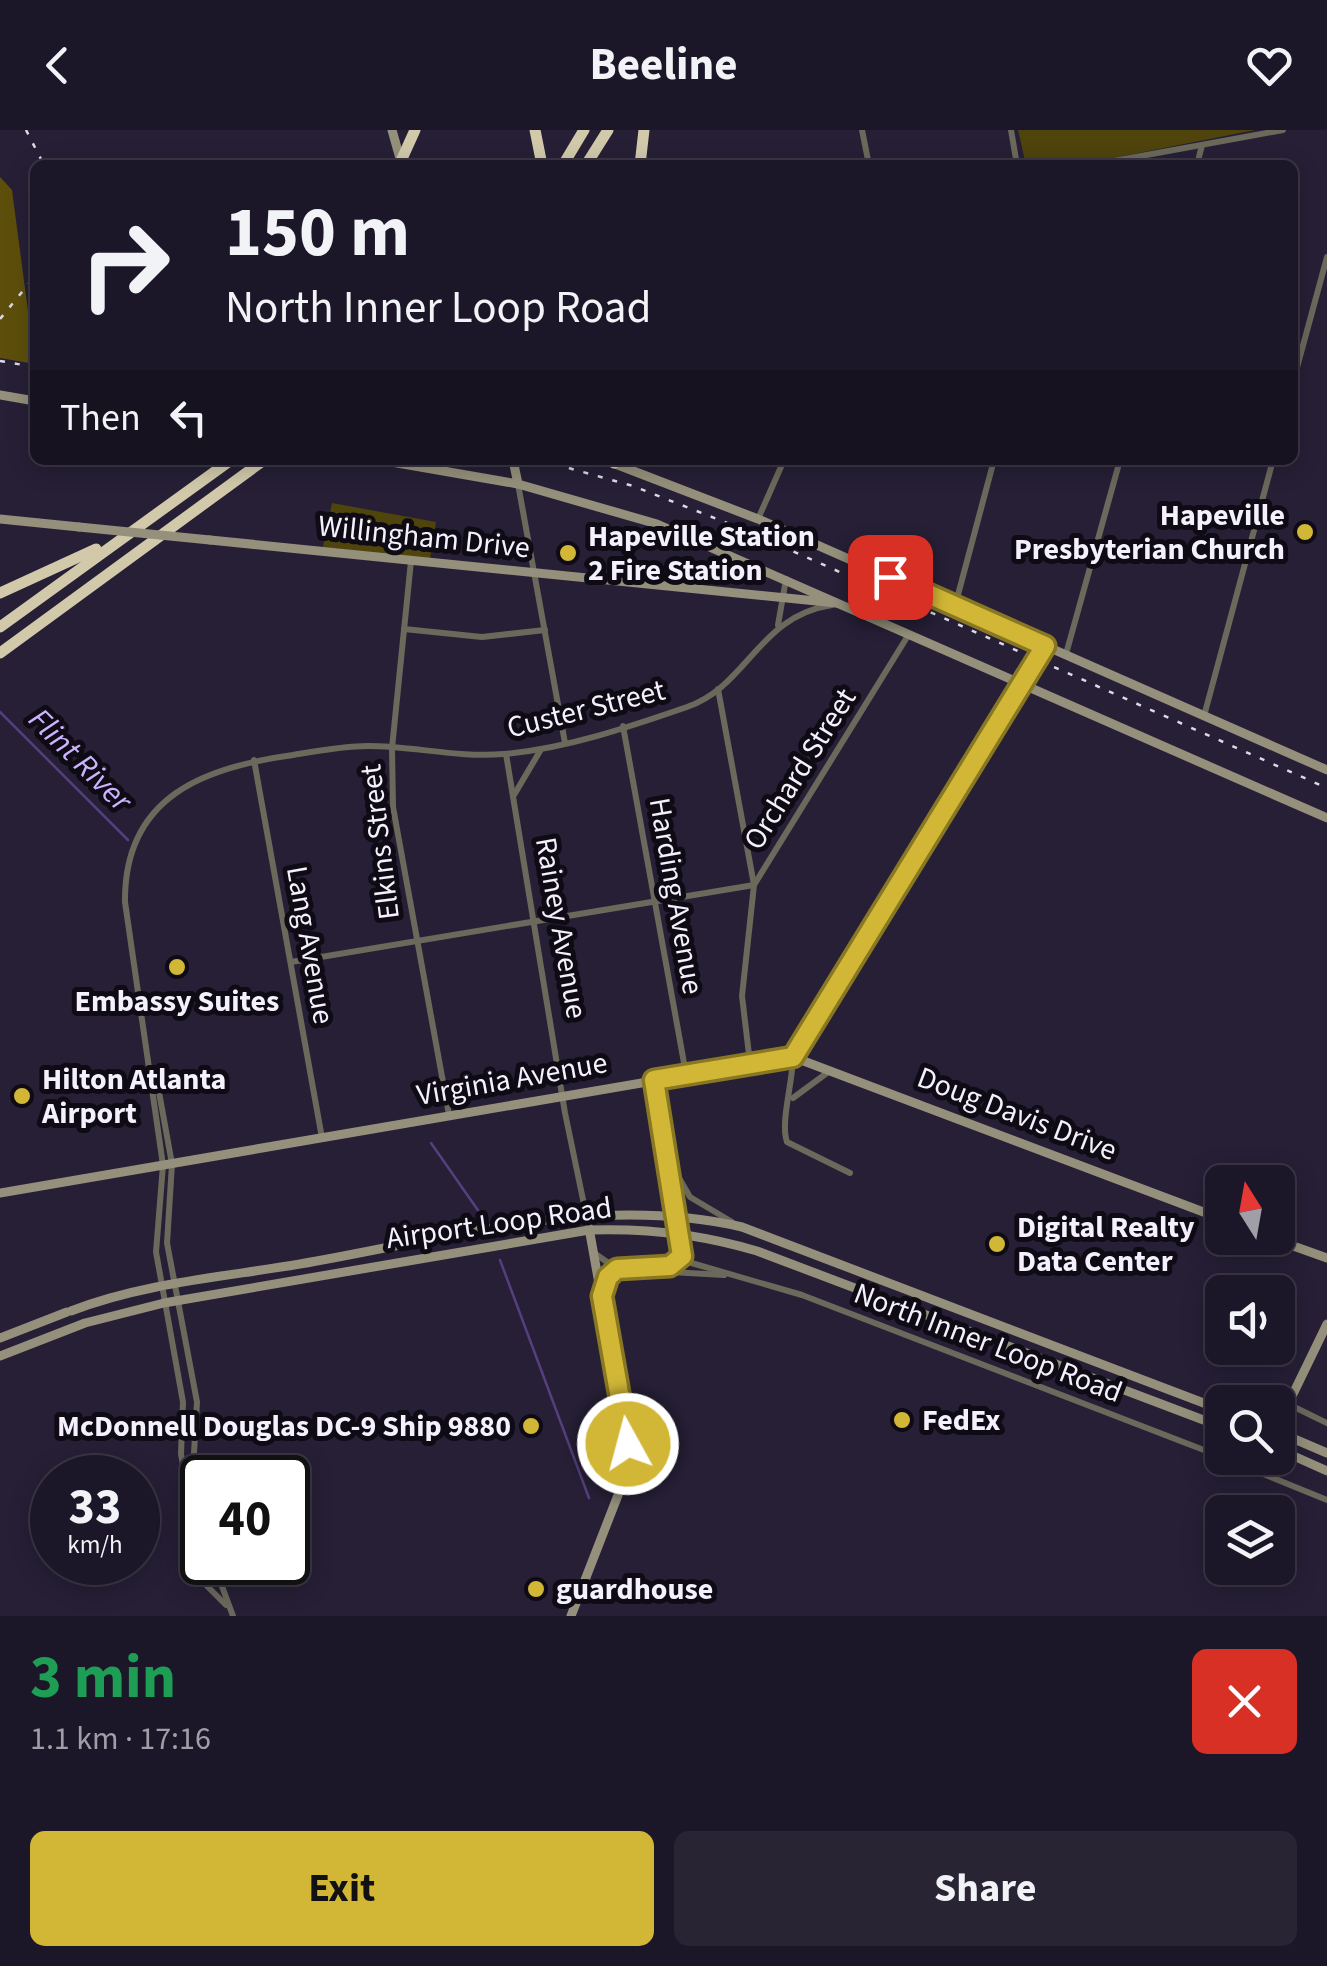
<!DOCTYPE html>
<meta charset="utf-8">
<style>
body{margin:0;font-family:"Source Sans 3",sans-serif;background:#292434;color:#f1f3f6;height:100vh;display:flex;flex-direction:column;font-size:38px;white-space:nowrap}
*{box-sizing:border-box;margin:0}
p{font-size:32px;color:#a09fa8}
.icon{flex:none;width:55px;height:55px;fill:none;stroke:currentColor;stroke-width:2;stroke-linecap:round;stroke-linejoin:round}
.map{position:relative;height:1486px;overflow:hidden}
.details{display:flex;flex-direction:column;background:#1c1728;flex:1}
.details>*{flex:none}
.guide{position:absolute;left:30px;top:30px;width:1268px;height:305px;border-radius:15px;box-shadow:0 5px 25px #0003,0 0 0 2px #3a3645;background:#1c1728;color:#f1f3f6;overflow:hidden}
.needle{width:65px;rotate:349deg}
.fabs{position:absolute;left:1205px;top:1035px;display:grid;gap:20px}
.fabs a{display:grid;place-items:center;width:90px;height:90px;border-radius:15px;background:#1c1728;box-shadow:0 5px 25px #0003,0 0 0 2px #3a3645;font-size:50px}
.speed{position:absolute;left:30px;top:1325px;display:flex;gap:20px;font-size:50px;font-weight:700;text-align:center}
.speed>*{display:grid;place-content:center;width:130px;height:130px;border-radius:50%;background:#1c1728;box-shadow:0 5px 25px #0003,0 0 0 2px #3a3645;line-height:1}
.speed small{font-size:25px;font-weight:400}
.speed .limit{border:5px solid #111;border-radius:15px;background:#fff;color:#111}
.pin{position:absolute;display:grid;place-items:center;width:85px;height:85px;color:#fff;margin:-42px;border-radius:20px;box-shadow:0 5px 15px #0006}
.me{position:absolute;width:110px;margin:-55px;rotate:353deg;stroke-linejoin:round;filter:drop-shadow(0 0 8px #0008)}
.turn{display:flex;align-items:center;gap:35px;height:210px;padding:0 30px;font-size:45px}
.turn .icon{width:130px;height:130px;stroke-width:2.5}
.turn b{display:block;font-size:70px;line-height:85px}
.then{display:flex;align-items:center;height:95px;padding:0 30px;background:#0003;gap:20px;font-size:38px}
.round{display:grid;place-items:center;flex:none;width:105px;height:105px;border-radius:15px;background:#292434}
.summary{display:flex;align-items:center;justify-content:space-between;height:170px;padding:0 30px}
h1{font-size:60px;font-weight:700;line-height:75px;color:#1e9e55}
.primary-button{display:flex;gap:20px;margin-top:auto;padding:20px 30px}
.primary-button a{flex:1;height:115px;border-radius:15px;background:#d2b736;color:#111;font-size:40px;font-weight:700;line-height:115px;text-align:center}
.primary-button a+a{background:#292434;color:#f1f3f6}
header{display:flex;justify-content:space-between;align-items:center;height:130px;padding:0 30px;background:#1c1728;font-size:45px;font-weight:700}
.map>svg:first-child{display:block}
.green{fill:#4f440c}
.forest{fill:#5d4f0b}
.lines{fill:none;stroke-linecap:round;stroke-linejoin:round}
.stream{stroke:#553f7e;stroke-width:2.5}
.street{stroke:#6b685c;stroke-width:6}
.secondary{stroke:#94907b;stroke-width:9}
.highway{stroke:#d1c9aa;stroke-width:11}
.rail{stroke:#ddd9e7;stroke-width:2.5;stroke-dasharray:5 10;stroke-linecap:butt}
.secondary-bridge{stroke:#94907b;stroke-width:9}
.route-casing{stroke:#887723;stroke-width:25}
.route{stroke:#d2b736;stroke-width:18}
.poi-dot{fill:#d2b736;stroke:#0e0b15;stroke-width:4}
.labels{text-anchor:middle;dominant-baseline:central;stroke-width:10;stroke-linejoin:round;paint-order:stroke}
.poi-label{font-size:30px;font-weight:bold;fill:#f4f0fd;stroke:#0e0b15;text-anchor:start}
.street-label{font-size:30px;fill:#f4f0fd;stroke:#0e0b15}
.water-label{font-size:32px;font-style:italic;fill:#cbb3ff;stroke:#0e0b15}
</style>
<header><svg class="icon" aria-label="back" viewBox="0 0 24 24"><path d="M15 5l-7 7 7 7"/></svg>Beeline<svg class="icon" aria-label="heart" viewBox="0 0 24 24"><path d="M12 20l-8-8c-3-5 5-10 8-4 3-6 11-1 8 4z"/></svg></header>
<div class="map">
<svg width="1327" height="1486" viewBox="0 0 1327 1486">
<rect width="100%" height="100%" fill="#261f36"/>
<g class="green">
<polygon points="1018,0 1255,0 1078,35 1026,35"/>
<polygon points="332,373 436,392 430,429 323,417"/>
</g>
<polygon class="forest" points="0,47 12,60 35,234 0,228"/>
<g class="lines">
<g class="stream">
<polyline points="0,582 128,710"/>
<polyline points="431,1013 482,1086"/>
<polyline points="500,1130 589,1368"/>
</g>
<g class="street">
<polyline points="862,0 869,35"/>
<polyline points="1011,0 1017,35"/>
<polyline points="1092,35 1283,0"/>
<polyline points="1197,35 1202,15"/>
<polyline points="1292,256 1327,127"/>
<polyline points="518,354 565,613"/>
<polyline points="758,389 784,330"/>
<polyline points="411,431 392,618 393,677 449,985"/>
<polyline points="955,476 994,330"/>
<polyline points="778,495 786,449"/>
<polyline points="404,499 482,507 545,500"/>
<polyline points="1066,524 1120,330"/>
<polyline points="718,559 754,755 742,866 750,933"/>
<polyline points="1204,586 1273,330"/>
<polyline points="623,596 686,944"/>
<polyline points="506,624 565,983 586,1084"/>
<polyline points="254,630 322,1008"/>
<polyline points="514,665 540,621"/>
<polyline points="291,832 754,755 909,504"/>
<path d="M 793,927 C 793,951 780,993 787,1012 L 850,1043"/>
<polyline points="152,946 157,951 172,1034 167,1113 197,1272 194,1323 202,1378"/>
<polyline points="654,950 681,1125"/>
<polyline points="793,968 831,940"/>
<polyline points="671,1034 690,1067 732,1092"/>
<polyline points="597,1125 617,1139 724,1145"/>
<polyline points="681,1125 688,1132 802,1165 1222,1327"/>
<polyline points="638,1138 669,1136 681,1125"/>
<polyline points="603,1163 616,1139"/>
<polyline points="1288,1274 1327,1293"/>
<polyline points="1224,1328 1327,1370"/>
<polyline points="213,1432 233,1486"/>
<path d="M 226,1475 L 204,1453 L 181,1324 L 183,1272 L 156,1122 L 163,1035 L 125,772 C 124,666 205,637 293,625 C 317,621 343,616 368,616 C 413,616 458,628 504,624 C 565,619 629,597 687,577 C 748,556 758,486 832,475"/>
</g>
<g class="secondary">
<polyline points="392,0 401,32"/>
<polyline points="0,265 35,271"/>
<polyline points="380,330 518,354 657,394 1327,688"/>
<polyline points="513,330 518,354"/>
<polyline points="610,332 758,389 1327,640"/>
<polyline points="0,389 79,397"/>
<polyline points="210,410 836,473"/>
<polyline points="793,927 1045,516"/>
<polyline points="0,1063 793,927 1222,1089"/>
<polyline points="1271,1108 1327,1128"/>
<path d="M 71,1181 C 143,1153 224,1147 300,1134 C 446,1109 596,1063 742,1097 L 1222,1280"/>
<polyline points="0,1208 67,1182"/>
<path d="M 0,1226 L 85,1193 L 164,1173 L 589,1100 C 647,1098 701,1104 757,1121 L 1222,1297"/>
<polyline points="1278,1295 1327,1194"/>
<polyline points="1278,1302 1327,1323"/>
<polyline points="1278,1319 1327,1341"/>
<polyline points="571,1486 620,1360 628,1315 589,1098"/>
</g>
<g class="highway">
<polyline points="535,0 542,35"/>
<polyline points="401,31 415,0"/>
<polyline points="563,35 584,0"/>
<polyline points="586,35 608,0"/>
<polyline points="640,35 644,0"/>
<polyline points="603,330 604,330"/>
<polyline points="614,333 615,330"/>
<polyline points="0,463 96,419"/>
<polyline points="0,497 231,330"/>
<polyline points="0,523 264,330"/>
</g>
<g class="rail">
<polyline points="26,0 44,35"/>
<polyline points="0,189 35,146"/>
<polyline points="0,231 35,237"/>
<polyline points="540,330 633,356 745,400 1327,658"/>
</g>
<polyline class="secondary-bridge" points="79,397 210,410"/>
</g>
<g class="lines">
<g class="route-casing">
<polyline id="route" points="628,1314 602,1166 608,1147 617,1139 670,1136 682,1126 654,950 793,927 1045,516 890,447"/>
</g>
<use href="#route" class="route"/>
</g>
<g class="poi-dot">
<circle cx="1305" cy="402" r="10"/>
<circle cx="568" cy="423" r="10"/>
<circle cx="177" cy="837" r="10"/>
<circle cx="22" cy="966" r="10"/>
<circle cx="997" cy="1114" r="10"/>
<circle cx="902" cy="1290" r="10"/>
<circle cx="531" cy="1296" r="10"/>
<circle cx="536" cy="1459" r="10"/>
</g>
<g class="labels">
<g class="poi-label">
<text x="1285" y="385" text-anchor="end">Hapeville<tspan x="1285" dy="34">Presbyterian Church</tspan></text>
<text x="588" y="406">Hapeville Station<tspan x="588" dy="34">2 Fire Station</tspan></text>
<text x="177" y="871" text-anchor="middle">Embassy Suites</text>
<text x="42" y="949">Hilton Atlanta<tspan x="42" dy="34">Airport</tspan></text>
<text x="1017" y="1097">Digital Realty<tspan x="1017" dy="34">Data Center</tspan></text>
<text x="922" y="1290">FedEx</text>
<text x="511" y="1296" text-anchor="end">McDonnell Douglas DC-9 Ship 9880</text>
<text x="556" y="1459">guardhouse</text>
</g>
<g class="street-label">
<text transform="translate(424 407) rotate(6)">Willingham Drive</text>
<text transform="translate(586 579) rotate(-14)">Custer Street</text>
<text transform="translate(800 639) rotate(-58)">Orchard Street</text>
<text transform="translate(380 712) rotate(-97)">Elkins Street</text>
<text transform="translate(676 766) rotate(80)">Harding Avenue</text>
<text transform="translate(561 798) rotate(80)">Rainey Avenue</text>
<text transform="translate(310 815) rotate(80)">Lang Avenue</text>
<text transform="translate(512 949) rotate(-10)">Virginia Avenue</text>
<text transform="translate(1017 984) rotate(21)">Doug Davis Drive</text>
<text transform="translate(499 1093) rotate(-8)">Airport Loop Road</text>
<text transform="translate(988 1213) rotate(21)">North Inner Loop Road</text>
</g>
<g class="water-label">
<text transform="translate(80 630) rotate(45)">Flint River</text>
</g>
</g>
</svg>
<div class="fabs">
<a><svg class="needle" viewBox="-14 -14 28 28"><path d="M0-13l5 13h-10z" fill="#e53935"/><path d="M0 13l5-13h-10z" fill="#a09fa8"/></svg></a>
<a><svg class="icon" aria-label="sound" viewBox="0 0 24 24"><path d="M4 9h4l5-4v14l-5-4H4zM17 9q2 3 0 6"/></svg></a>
<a><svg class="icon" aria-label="search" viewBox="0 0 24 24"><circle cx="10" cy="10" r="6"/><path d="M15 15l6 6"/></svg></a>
<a><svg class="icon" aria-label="layers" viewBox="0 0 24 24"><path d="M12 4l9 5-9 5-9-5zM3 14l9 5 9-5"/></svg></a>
</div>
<div class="speed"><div>33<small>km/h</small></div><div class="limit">40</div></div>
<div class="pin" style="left:890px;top:447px;background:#d93025"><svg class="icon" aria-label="arrive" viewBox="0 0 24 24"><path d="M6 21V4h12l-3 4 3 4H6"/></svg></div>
<svg class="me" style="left:628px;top:1314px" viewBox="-20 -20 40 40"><circle r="17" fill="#d2b736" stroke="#fff" stroke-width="3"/><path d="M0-11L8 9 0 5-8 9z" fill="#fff"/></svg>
<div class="guide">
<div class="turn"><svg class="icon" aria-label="right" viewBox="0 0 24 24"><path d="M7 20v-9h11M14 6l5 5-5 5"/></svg><div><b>150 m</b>North Inner Loop Road</div></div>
<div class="then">Then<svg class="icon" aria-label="left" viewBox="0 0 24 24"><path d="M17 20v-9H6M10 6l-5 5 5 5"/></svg></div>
</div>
</div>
<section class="details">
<div class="summary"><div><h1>3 min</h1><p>1.1 km · 17:16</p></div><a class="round" style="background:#d93025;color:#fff"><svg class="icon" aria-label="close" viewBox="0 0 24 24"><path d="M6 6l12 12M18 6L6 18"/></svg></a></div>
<div class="primary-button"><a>Exit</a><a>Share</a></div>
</section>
